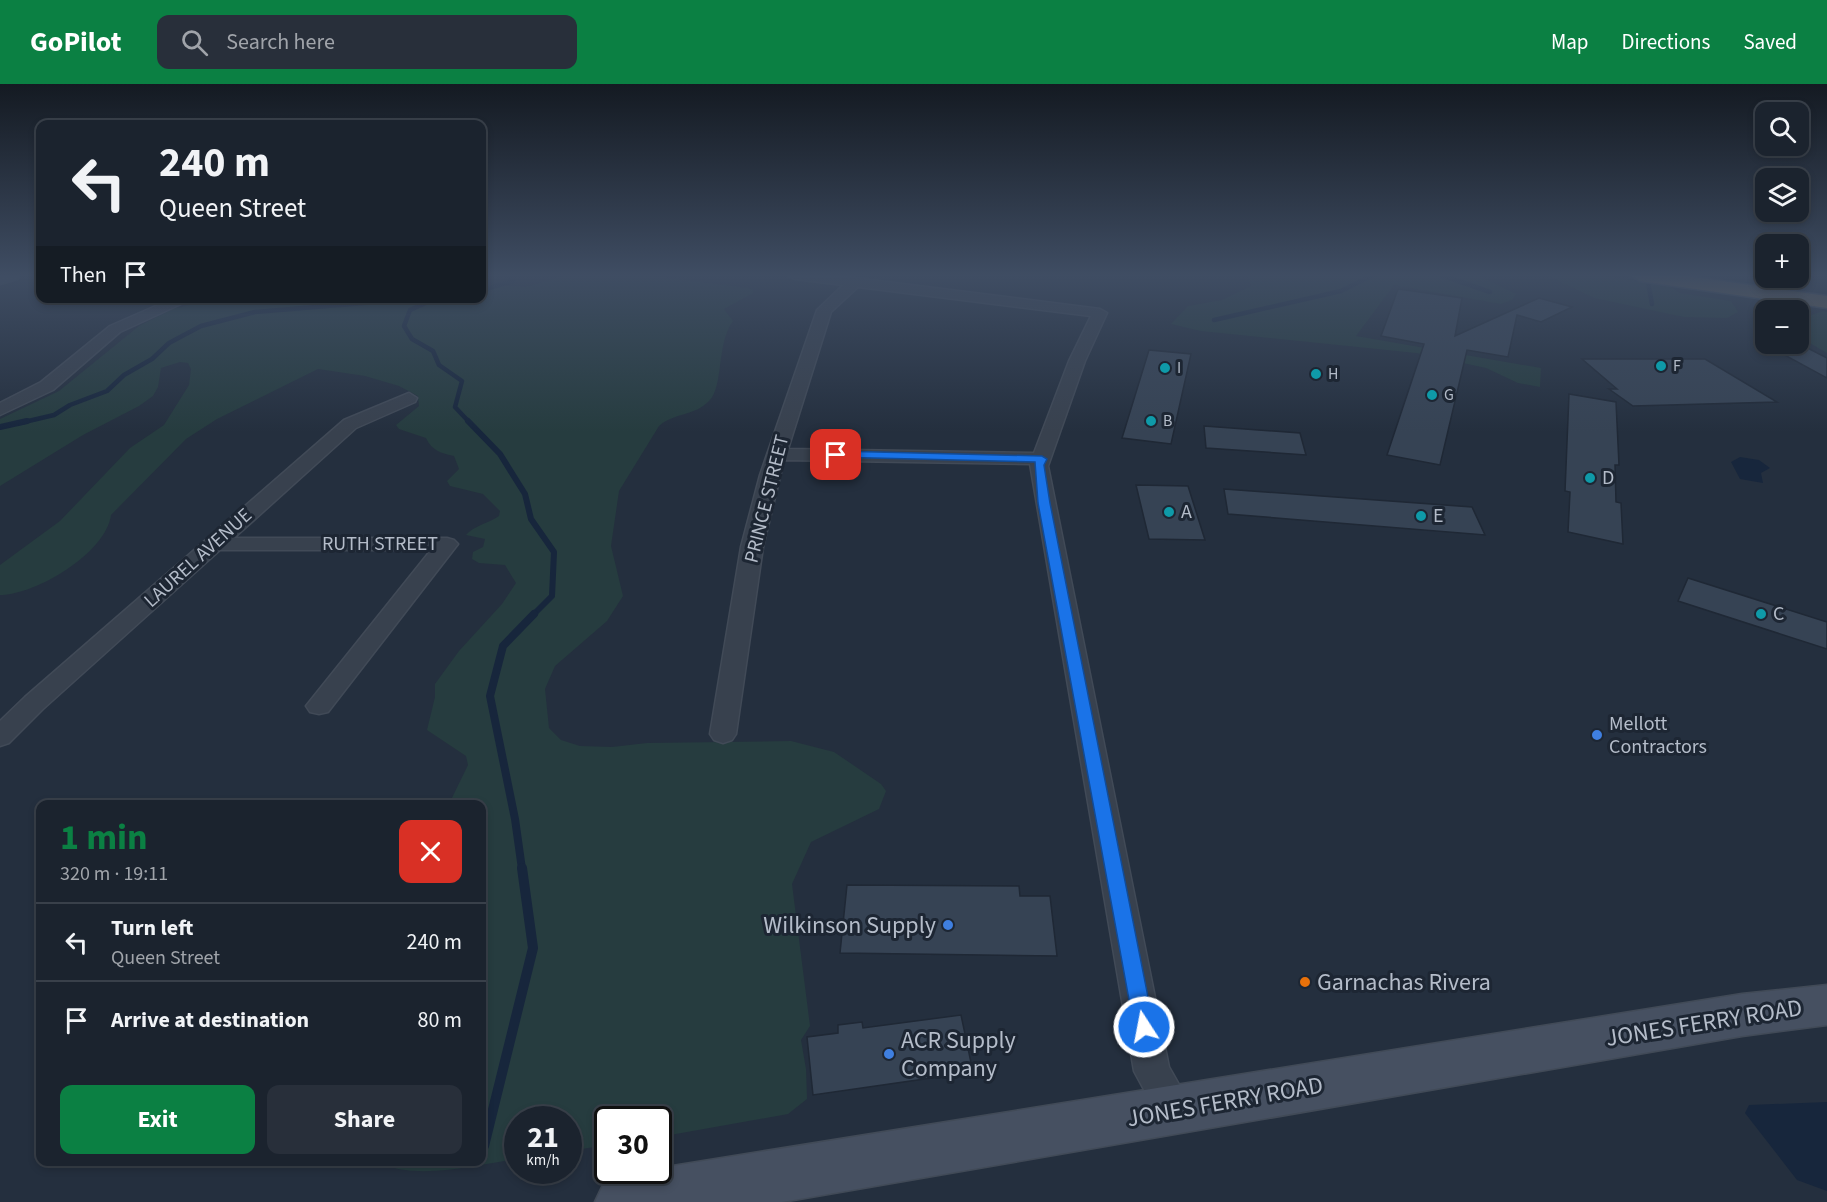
<!DOCTYPE html>
<meta charset="utf-8">
<style>
body{margin:0;font-family:"Source Sans 3",sans-serif;background:#282f3a;color:#f1f3f6;height:100vh;display:flex;flex-direction:column;font-size:22px;white-space:nowrap}
*{box-sizing:border-box;margin:0}
p{font-size:20px;color:#a0a4aa}
.icon{flex:none;width:33px;height:33px;fill:none;stroke:currentColor;stroke-width:2;stroke-linecap:round;stroke-linejoin:round}
.map{position:relative;flex:1;overflow:hidden}
.sheet{position:absolute;left:36px;top:716px;width:450px;height:366px;display:flex;flex-direction:column;background:#1b232e;border-radius:12px;box-shadow:0 3px 9px #0003,0 0 0 2px #39404a}
.sheet>*{flex:none}
.banner{position:absolute;left:36px;top:36px;width:450px;height:183px;border-radius:12px;box-shadow:0 3px 9px #0003,0 0 0 2px #39404a;background:#1b232e;color:#f1f3f6;overflow:hidden}
.buttons{position:absolute;left:1755px;top:18px;display:grid;gap:12px}
.buttons a{display:grid;place-items:center;width:54px;height:54px;border-radius:12px;background:#1b232e;box-shadow:0 3px 9px #0003,0 0 0 2px #39404a;font-size:30px}
.speed{position:absolute;left:504px;top:1022px;display:flex;gap:12px;font-size:30px;font-weight:700;text-align:center}
.speed>*{display:grid;place-content:center;width:78px;height:78px;border-radius:50%;background:#1b232e;box-shadow:0 3px 9px #0003,0 0 0 2px #39404a;line-height:1}
.speed small{font-size:15px;font-weight:400}
.speed .limit{border:3px solid #111;border-radius:9px;background:#fff;color:#111}
.pin{position:absolute;display:grid;place-items:center;width:51px;height:51px;color:#fff;margin:-26px;border-radius:12px;box-shadow:0 3px 9px #0006}
.me{position:absolute;width:66px;margin:-33px;rotate:349deg;stroke-linejoin:round;filter:drop-shadow(0 0 4px #0008)}
.turn{display:flex;align-items:center;gap:21px;height:126px;padding:0 24px;font-size:27px}
.turn .icon{width:78px;height:78px;stroke-width:2.5}
.turn b{display:block;font-size:42px;line-height:51px}
.then{display:flex;align-items:center;height:57px;padding:0 24px;background:#0003;gap:12px;font-size:22px}
.round{display:grid;place-items:center;flex:none;width:63px;height:63px;border-radius:12px;background:#282f3a}
.overview{display:flex;align-items:center;justify-content:space-between;height:102px;padding:0 24px}
h1{font-size:36px;font-weight:700;line-height:45px;color:#0b8043}
.primary-button{display:flex;gap:12px;margin-top:auto;padding:12px 24px}
.primary-button a{flex:1;height:69px;border-radius:12px;background:#0b8043;color:#fff;font-size:24px;font-weight:700;line-height:69px;text-align:center}
.primary-button a+a{background:#282f3a;color:#f1f3f6}
ul{padding:0;list-style:none}
li{display:flex;align-items:center;gap:18px;height:78px;padding:0 24px;border-top:2px solid #39404a}
li div{flex:1}
li b{display:block;font-size:22px}
li em{font-style:normal}
header{display:flex;align-items:center;gap:36px;box-sizing:border-box;height:84px;padding:0 30px;background:#0b8043;color:#fff}
header strong{font-size:28px}
nav{display:flex;gap:33px;margin-inline-start:auto;font-size:21px}
.search{width:420px;height:54px;background:#282f3a;display:flex;align-items:center;gap:15px;box-sizing:border-box;padding:0 21px;border-radius:12px;color:#a0a4aa;font-size:22px}
.map>svg:first-child{display:block}
.green{fill:#263c3f}
.water{fill:#17263c}
.lines{fill:none;stroke-linecap:round;stroke-linejoin:round}
.stream-far3{stroke:#17263c;stroke-width:4.5}
.stream-far2{stroke:#17263c;stroke-width:6}
.stream-far1{stroke:#17263c;stroke-width:8}
.stream{stroke:#17263c;stroke-width:10}
.building{fill:#364354;stroke:#1f2835;stroke-width:1.5}
.street-casing{stroke:#414a57;stroke-width:3}
.secondary-casing{stroke:#414a57;stroke-width:3}
.highway-casing{stroke:#434c59;stroke-width:3}
.street{fill:#38414e;fill-rule:evenodd}
.secondary{fill:#465061;fill-rule:evenodd}
.highway{fill:#746855;fill-rule:evenodd}
.route{fill:#1a73e8;stroke:#114b97;stroke-width:1.5}
.culture-dot{fill:#0f9aa8;stroke:#1d2633;stroke-width:2}
.shop-dot{fill:#3f7fe0;stroke:#1d2633;stroke-width:2}
.food-dot{fill:#e8710a;stroke:#1d2633;stroke-width:2}
.labels{text-anchor:middle;dominant-baseline:central;stroke-width:6;stroke-linejoin:round;paint-order:stroke}
.far-poi-label{font-size:16px;fill:#b4bcc9;stroke:#1d2633;text-anchor:start}
.poi-label{font-size:20px;fill:#b4bcc9;stroke:#1d2633;text-anchor:start}
.street-label{font-size:20px;fill:#b4bcc9;stroke:#1d2633}
.near-poi-label{font-size:24px;fill:#b4bcc9;stroke:#1d2633;text-anchor:start}
.near-street-label{font-size:24px;fill:#b4bcc9;stroke:#1d2633}
</style>
<header>
<strong>GoPilot</strong>
<div class="search"><svg class="icon" aria-label="search" viewBox="0 0 24 24"><circle cx="10" cy="10" r="6"/><path d="M15 15l6 6"/></svg>Search here</div>
<nav><a>Map</a><a>Directions</a><a>Saved</a></nav>
</header>
<div class="map">
<svg width="1827" height="1118" viewBox="0 0 1827 1118">
<rect width="100%" height="100%" fill="#242f3e"/>
<g class="green">
<path d="M 566,191 L 646,191 L 747,204 L 753,206 L 753,209 L 724,225 L 733,237 C 716,260 724,302 709,317 C 695,332 673,329 659,342 L 619,407 L 611,462 L 623,512 L 607,537 L 555,582 L 545,605 L 549,644 L 561,656 L 580,662 L 612,663 L 647,659 L 791,657 L 834,668 L 881,700 L 886,707 L 879,725 L 811,758 L 792,800 L 810,942 L 801,956 L 806,985 L 807,1015 L 788,1030 L 659,1053 L 658,1035 L 608,1035 L 607,1061 L 569,1067 L 568,1035 L 518,1035 L 517,1075 C 474,1081 416,1098 375,1077 L 482,1077 L 482,720 L 449,720 L 468,681 L 466,672 L 427,646 L 435,613 L 435,600 L 459,567 L 502,520 L 516,499 L 505,481 L 479,479 L 472,475 L 473,468 L 483,463 L 485,455 L 466,451 C 473,442 489,439 499,432 L 500,427 L 483,410 L 450,402 L 447,397 L 459,385 L 454,372 C 441,369 432,367 426,354 L 399,345 L 396,341 L 419,322 L 418,312 L 399,302 L 365,292 L 318,285 L 217,335 L 186,355 L 111,431 C 106,469 36,511 0,511 L 0,481 L 60,437 L 130,364 L 164,341 L 189,301 L 191,285 L 188,279 L 180,278 L 161,284 L 158,303 L 153,312 L 139,322 L 83,351 L 0,402 L 0,335 L 59,307 L 139,242 L 173,225 L 206,217 L 482,214 L 482,200 L 526,203 Z"/>
<polygon points="1248,191 1477,191 1516,210 1512,216 1501,220 1394,201 1356,252 1541,284 1540,303 1518,299 1486,284 1416,269 1201,247 1171,240 1188,222 1222,216 1251,202"/>
<polygon points="1547,191 1597,191 1669,202 1680,209 1731,217 1738,228 1727,234 1684,233 1594,214"/>
<polygon points="1823,227 1827,228 1827,269 1799,253 1806,233"/>
</g>
<g class="water">
<polygon points="1740,373 1759,376 1770,384 1761,389 1763,399 1740,395 1731,378"/>
<polygon points="1827,1018 1827,1107 1797,1096 1745,1029 1749,1021"/>
</g>
<g class="lines">
<g class="stream-far3">
<polyline points="1441,191 1490,208"/>
<polyline points="1648,198 1652,220"/>
<polyline points="482,206 513,197 507,191"/>
<polyline points="437,214 410,226 404,242 412,255 433,267 439,281 462,297 455,323 470,339"/>
<polyline points="1214,236 1341,207 1373,191"/>
<polyline points="20,339 54,331 70,321 107,307 124,291 152,275 169,259 201,242 255,228 425,214"/>
</g>
<g class="stream-far2">
<polyline points="468,337 500,370 525,410 531,435 554,468 552,512 533,531"/>
<polyline points="0,343 27,337"/>
</g>
<polyline class="stream-far1" points="522,785 515,735 490,612 503,562 534,530"/>
<polyline class="stream" points="484,1062 533,864 522,784"/>
</g>
<g class="building">
<polygon points="1398,205 1462,214 1455,252 1539,214 1572,223 1541,238 1517,231 1508,273 1467,266 1440,381 1387,371 1424,260 1381,252"/>
<polygon points="1798,259 1827,274 1827,294 1768,262 1770,260"/>
<polygon points="1149,266 1191,270 1171,360 1122,354"/>
<polygon points="1582,275 1705,275 1777,318 1633,322 1609,305 1617,305"/>
<polygon points="1569,310 1616,318 1619,381 1615,381 1616,418 1621,419 1623,460 1568,448 1570,408 1565,407"/>
<polygon points="1204,342 1300,349 1306,371 1206,364"/>
<polygon points="1136,401 1188,402 1205,456 1149,455"/>
<polygon points="1224,405 1472,423 1485,451 1228,430"/>
<polygon points="1688,494 1827,538 1827,565 1678,517"/>
<polygon points="847,801 1019,802 1020,812 1050,812 1057,872 840,869"/>
<polygon points="961,931 973,988 813,1011 807,953 838,949 838,941 862,938 863,944"/>
</g>
<g class="lines">
<g class="street-casing">
<g id="street">
<path d="M 788,191 L 855,194 L 1100,225 L 1107,229 L 1085,277 L 1048,382 L 1169,983 L 1194,1027 L 1188,1039 L 1175,1045 L 1162,1039 L 1134,987 L 1030,380 L 784,376 L 763,463 L 736,650 L 732,656 L 723,659 L 714,656 L 710,650 L 741,463 L 760,391 L 817,226 L 843,201 L 795,195 ZM 858,203 L 1091,232 L 1069,277 L 1034,369 L 788,365 L 831,228 Z"/>
<polygon points="174,214 194,214 120,248 53,306 0,331 0,319 41,298 110,242"/>
<polygon points="409,309 417,314 415,318 356,344 234,454 447,454 454,456 458,460 328,628 319,630 310,628 306,622 431,466 220,466 43,625 9,659 0,662 0,637 25,613 344,336"/>
</g>
</g>
<g class="secondary-casing">
<g id="secondary">
<polygon points="0,191 19,191 17,195 0,200"/>
<polygon points="1827,901 1827,941 1742,952 782,1118 595,1118 604,1099 623,1090 1742,910"/>
</g>
</g>
<g class="highway-casing">
<polygon id="highway" points="1631,191 1680,191 1827,212 1827,224 1640,197"/>
</g>
<use href="#street" class="street"/>
<use href="#secondary" class="secondary"/>
<use href="#highway" class="highway"/>
</g>
<linearGradient id="sky" x2="0" y2="1"><stop stop-color="#141a22"/><stop offset="0.55" stop-color="#3f4d63"/><stop offset="1" stop-color="#3f4d63" stop-opacity="0"/></linearGradient>
<rect width="1827" height="348" fill="url(#sky)"/>
<polygon class="route" points="836,367 1042,372 1047,375 1044,381 1050,419 1154,943 1151,950 1144,952 1137,950 1134,943 1038,419 1035,378 832,373 832,368"/>
<g class="culture-dot">
<circle cx="1661" cy="282" r="6"/>
<circle cx="1165" cy="284" r="6"/>
<circle cx="1316" cy="290" r="6"/>
<circle cx="1432" cy="311" r="6"/>
<circle cx="1151" cy="337" r="6"/>
<circle cx="1590" cy="394" r="6"/>
<circle cx="1169" cy="428" r="6"/>
<circle cx="1421" cy="432" r="6"/>
<circle cx="1761" cy="530" r="6"/>
</g>
<g class="shop-dot">
<circle cx="1597" cy="651" r="6"/>
<circle cx="948" cy="841" r="6"/>
<circle cx="889" cy="970" r="6"/>
</g>
<circle class="food-dot" cx="1305" cy="898" r="6"/>
<g class="labels">
<g class="far-poi-label">
<text x="1673" y="282">F</text>
<text x="1177" y="284">I</text>
<text x="1328" y="290">H</text>
<text x="1444" y="311">G</text>
<text x="1163" y="337">B</text>
</g>
<g class="poi-label">
<text x="1602" y="394">D</text>
<text x="1181" y="428">A</text>
<text x="1433" y="432">E</text>
<text x="1773" y="530">C</text>
<text x="1609" y="640">Mellott<tspan x="1609" dy="23">Contractors</tspan></text>
</g>
<g class="street-label">
<text transform="translate(767 415) rotate(-76)">PRINCE STREET</text>
<text x="380" y="460">RUTH STREET</text>
<text transform="translate(198 474) rotate(-42)">LAUREL AVENUE</text>
</g>
<g class="near-poi-label">
<text x="936" y="841" text-anchor="end">Wilkinson Supply</text>
<text x="1317" y="898">Garnachas Rivera</text>
<text x="901" y="956">ACR Supply<tspan x="901" dy="28">Company</tspan></text>
</g>
<g class="near-street-label">
<text transform="translate(1704 939) rotate(-9)">JONES FERRY ROAD</text>
<text transform="translate(1225 1018) rotate(-10)">JONES FERRY ROAD</text>
</g>
</g>
</svg>
<div class="buttons">
<a><svg class="icon" aria-label="search" viewBox="0 0 24 24"><circle cx="10" cy="10" r="6"/><path d="M15 15l6 6"/></svg></a>
<a><svg class="icon" aria-label="layers" viewBox="0 0 24 24"><path d="M12 4l9 5-9 5-9-5zM3 14l9 5 9-5"/></svg></a>
<a>+</a>
<a>−</a>
</div>
<div class="speed"><div>21<small>km/h</small></div><div class="limit">30</div></div>
<div class="pin" style="left:836px;top:371px;background:#d93025"><svg class="icon" aria-label="arrive" viewBox="0 0 24 24"><path d="M6 21V4h12l-3 4 3 4H6"/></svg></div>
<svg class="me" style="left:1144px;top:943px" viewBox="-20 -20 40 40"><circle r="17" fill="#1a73e8" stroke="#fff" stroke-width="3"/><path d="M0-11L8 9 0 5-8 9z" fill="#fff"/></svg>
<div class="banner">
<div class="turn"><svg class="icon" aria-label="left" viewBox="0 0 24 24"><path d="M17 20v-9H6M10 6l-5 5 5 5"/></svg><div><b>240 m</b>Queen Street</div></div>
<div class="then">Then<svg class="icon" aria-label="arrive" viewBox="0 0 24 24"><path d="M6 21V4h12l-3 4 3 4H6"/></svg></div>
</div>
<section class="sheet">
<div class="overview"><div><h1>1 min</h1><p>320 m · 19:11</p></div><a class="round" style="background:#d93025;color:#fff"><svg class="icon" aria-label="close" viewBox="0 0 24 24"><path d="M6 6l12 12M18 6L6 18"/></svg></a></div>
<ul>
<li><svg class="icon" aria-label="left" viewBox="0 0 24 24"><path d="M17 20v-9H6M10 6l-5 5 5 5"/></svg><div><b>Turn left</b><p>Queen Street</p></div><em>240 m</em></li>
<li><svg class="icon" aria-label="arrive" viewBox="0 0 24 24"><path d="M6 21V4h12l-3 4 3 4H6"/></svg><div><b>Arrive at destination</b></div><em>80 m</em></li>
</ul>
<div class="primary-button"><a>Exit</a><a>Share</a></div>
</section>
</div>
